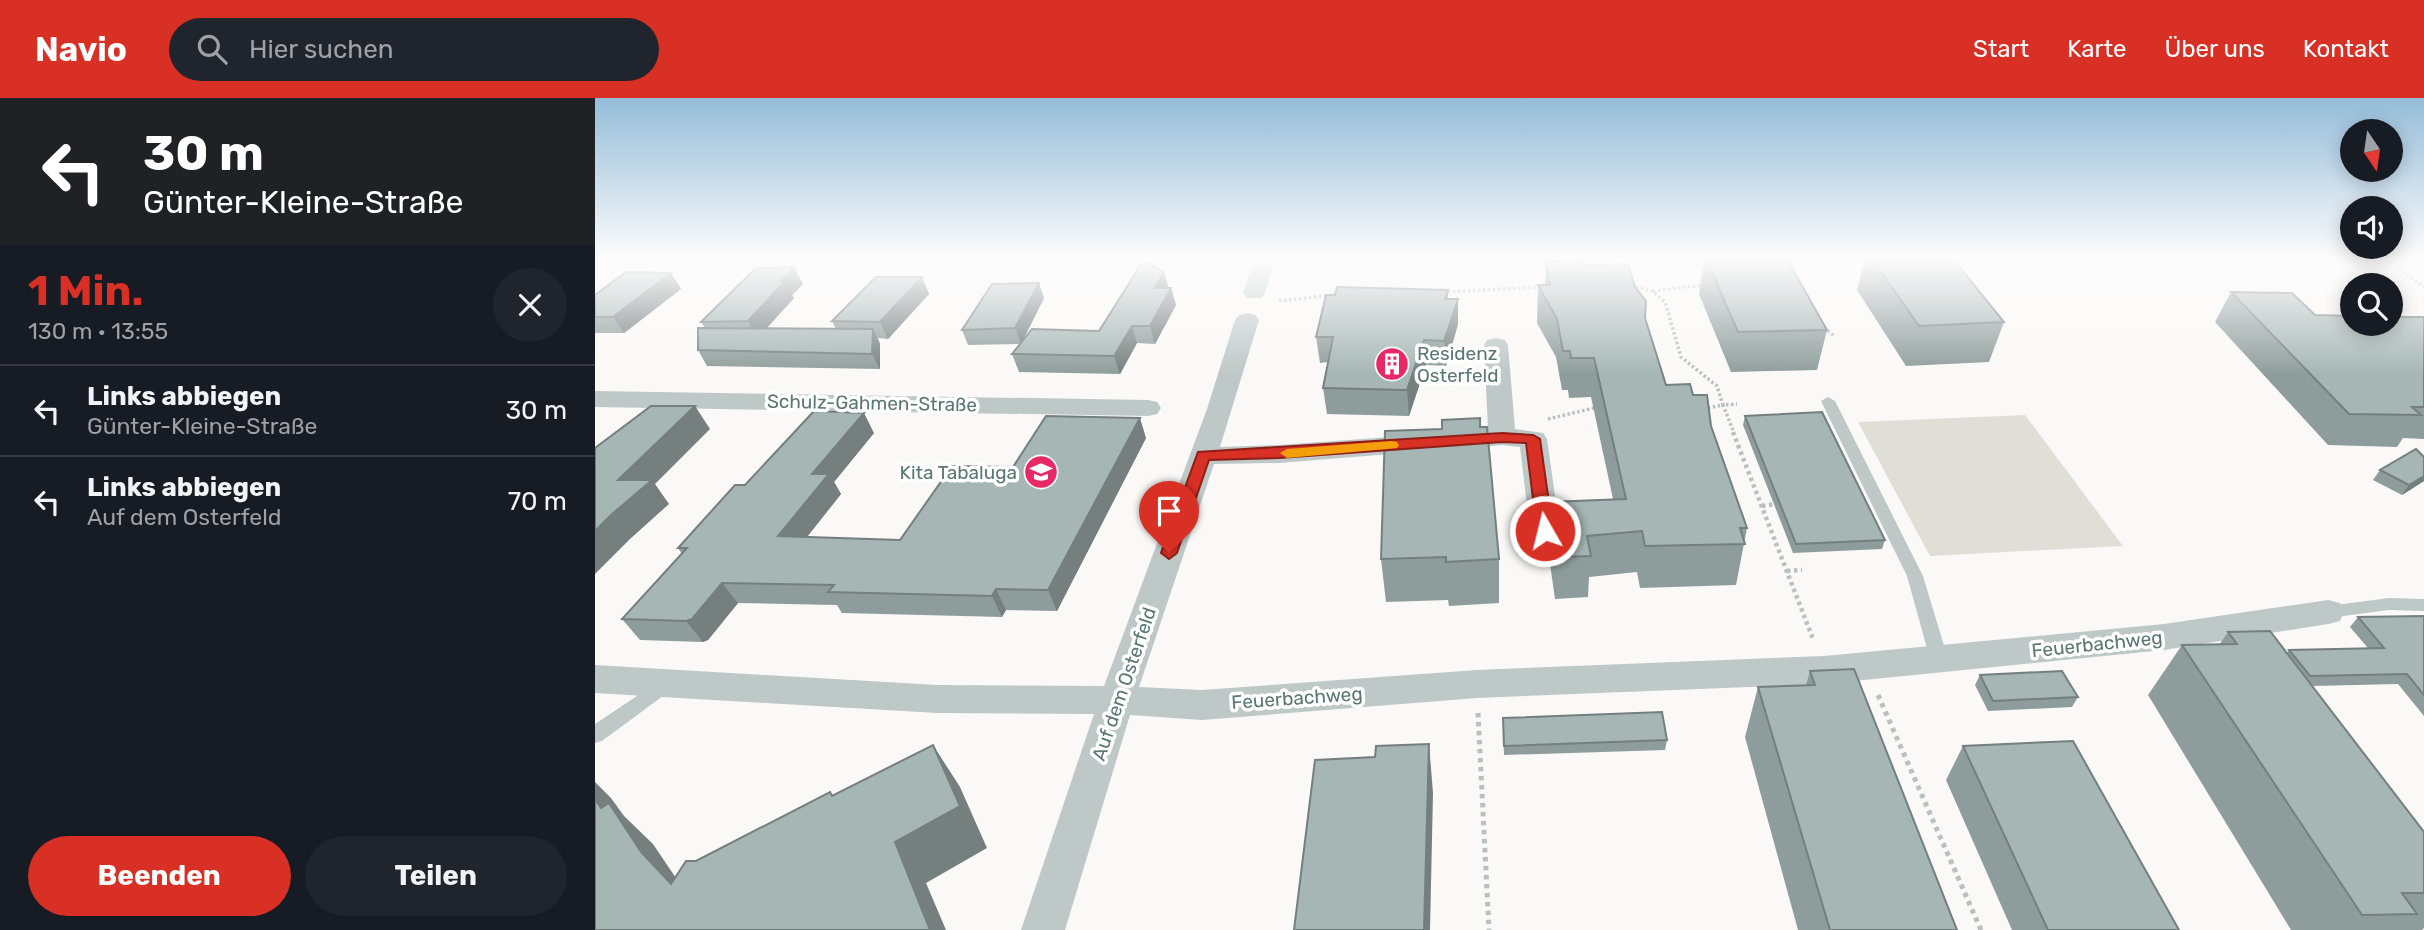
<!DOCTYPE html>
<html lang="de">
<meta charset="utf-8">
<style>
body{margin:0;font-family:Rubik,sans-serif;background:#20242c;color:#f1f3f6;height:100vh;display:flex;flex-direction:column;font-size:26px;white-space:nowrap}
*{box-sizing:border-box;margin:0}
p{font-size:23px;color:#9ea1a6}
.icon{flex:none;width:38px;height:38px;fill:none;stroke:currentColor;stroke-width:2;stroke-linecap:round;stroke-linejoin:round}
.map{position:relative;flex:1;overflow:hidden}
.panel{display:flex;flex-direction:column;background:#171b24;width:595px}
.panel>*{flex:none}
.hud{background:#202124;color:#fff;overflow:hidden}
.needle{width:46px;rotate:167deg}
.fabs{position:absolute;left:1745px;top:21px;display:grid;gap:14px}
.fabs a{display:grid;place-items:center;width:63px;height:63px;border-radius:50%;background:#171b24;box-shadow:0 4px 18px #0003;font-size:35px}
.pin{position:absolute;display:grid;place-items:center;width:60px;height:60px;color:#fff;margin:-72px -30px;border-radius:50% 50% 50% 0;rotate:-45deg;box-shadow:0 0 7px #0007}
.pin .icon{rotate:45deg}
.me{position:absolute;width:77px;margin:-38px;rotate:352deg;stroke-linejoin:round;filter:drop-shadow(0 0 5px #0008)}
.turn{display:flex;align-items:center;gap:24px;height:147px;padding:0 28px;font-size:32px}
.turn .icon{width:91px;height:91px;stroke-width:2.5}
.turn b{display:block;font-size:49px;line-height:60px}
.round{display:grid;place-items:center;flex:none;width:74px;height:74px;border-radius:37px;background:#20242c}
.head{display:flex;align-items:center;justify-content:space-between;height:119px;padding:0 28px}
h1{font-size:42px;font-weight:700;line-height:52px;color:#d93025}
.action{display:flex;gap:14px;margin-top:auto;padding:14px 28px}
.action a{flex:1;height:80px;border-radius:42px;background:#d93025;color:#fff;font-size:28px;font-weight:700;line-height:80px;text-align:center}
.action a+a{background:#20242c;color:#f1f3f6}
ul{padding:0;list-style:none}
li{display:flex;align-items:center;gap:21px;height:91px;padding:0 28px;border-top:2px solid #363941}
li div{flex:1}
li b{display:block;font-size:26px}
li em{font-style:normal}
header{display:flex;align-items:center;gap:42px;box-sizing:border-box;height:98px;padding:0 35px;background:#d93025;color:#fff}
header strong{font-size:33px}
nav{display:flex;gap:38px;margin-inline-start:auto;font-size:24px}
.search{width:490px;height:63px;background:#20242c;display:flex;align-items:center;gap:18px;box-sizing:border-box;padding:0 24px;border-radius:38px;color:#9ea1a6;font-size:26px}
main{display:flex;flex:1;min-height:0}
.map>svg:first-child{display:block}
.green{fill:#dfdfd7}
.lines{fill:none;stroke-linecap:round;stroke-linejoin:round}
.path-far2{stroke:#b9c0c0;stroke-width:3.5;stroke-dasharray:2.5 2.5;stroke-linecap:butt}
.path-far1{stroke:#b9c0c0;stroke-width:4.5;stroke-dasharray:3.5 3.5;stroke-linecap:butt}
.path{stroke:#b9c0c0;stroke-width:5;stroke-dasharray:4.5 4.5;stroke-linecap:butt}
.service{fill:#bec8c7;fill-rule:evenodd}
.minor{fill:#bec8c7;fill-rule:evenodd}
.wall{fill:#8e9d9b}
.shaded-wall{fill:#747f7e}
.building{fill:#a5b6b4;stroke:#747f7e;stroke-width:2}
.route{fill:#d93025;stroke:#8d1f18;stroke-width:2}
.slow{fill:#f59e0b}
.labels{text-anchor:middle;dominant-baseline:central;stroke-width:7;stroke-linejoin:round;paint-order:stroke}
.poi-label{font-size:19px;fill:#5b7774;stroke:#fff;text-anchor:start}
.street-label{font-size:19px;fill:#5b7774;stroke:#fff}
</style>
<header>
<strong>Navio</strong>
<div class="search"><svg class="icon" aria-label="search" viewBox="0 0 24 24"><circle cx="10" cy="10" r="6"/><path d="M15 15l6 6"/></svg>Hier suchen</div>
<nav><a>Start</a><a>Karte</a><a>Über uns</a><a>Kontakt</a></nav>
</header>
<main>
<section class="panel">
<div class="hud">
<div class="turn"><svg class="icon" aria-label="left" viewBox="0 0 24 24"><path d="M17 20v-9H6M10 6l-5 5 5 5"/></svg><div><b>30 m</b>Günter-Kleine-Straße</div></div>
</div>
<div class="head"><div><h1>1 Min.</h1><p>130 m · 13:55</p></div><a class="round"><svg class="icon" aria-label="close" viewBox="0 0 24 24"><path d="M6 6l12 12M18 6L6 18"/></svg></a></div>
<ul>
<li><svg class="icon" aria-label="left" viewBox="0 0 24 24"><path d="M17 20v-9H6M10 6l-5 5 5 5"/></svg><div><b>Links abbiegen</b><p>Günter-Kleine-Straße</p></div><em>30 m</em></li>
<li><svg class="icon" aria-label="left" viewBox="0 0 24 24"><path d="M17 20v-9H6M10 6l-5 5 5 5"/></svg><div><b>Links abbiegen</b><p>Auf dem Osterfeld</p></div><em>70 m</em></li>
</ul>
<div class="action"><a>Beenden</a><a>Teilen</a></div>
</section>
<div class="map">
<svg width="1829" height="832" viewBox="0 0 1829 832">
<rect width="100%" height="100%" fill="#faf9f8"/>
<polygon class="green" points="1430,317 1528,448 1335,458 1263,324"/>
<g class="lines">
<g class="path-far2">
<polyline points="1792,161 1829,189"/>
<polyline points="1036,188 1057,193 1070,204 1086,259 1122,288 1128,307 1142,306"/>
<polyline points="1058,193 1108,187"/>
<polyline points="848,194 947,189"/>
<polyline points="684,203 745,196"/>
<polyline points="1229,229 1239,238"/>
<polyline points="1108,311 1128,307 1139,335"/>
<polyline points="953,321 1003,309"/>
</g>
<g class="path-far1">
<polyline points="1138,334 1218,541"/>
<polyline points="1167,408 1181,406"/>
<polyline points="1192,473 1207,472"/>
</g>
<g class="path">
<polyline points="1283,597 1386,832"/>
<polyline points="883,615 894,832"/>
</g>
<g class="service">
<polygon points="1233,299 1240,303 1328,478 1353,561 1350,566 1344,568 1338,566 1335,561 1312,478 1226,303"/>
<polygon points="1794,500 1829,501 1829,513 1794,512 1733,520 1727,519 1724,514 1727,509 1733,508"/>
<polygon points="69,580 76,582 78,587 76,592 7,643 0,645 0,626"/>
</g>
<g class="minor">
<polygon points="660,161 681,161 670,195 667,200 651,200 648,195"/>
<polygon points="652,215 660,217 664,222 625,349 684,347 893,332 889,247 892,242 901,240 910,242 913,247 920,331 948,335 952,341 965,433 961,440 950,443 939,440 935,433 925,349 907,347 684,365 619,366 544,589 607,592 882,572 1229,558 1569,526 1733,502 1745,505 1749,514 1745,523 1733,526 1569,552 1229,586 882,600 607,622 535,617 470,832 426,832 499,616 342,615 0,595 0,567 342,587 509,588 612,311 640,222 644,217"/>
<polygon points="0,293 553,302 562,304 566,310 562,316 553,318 0,309"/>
</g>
</g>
<g class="wall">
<polygon points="1109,161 1192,161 1232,232 1222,272 1136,274 1104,196"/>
<polygon points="1270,161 1358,161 1409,224 1394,264 1311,268 1262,192"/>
<polygon points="951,164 988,167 1050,220 1071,287 1098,297 1116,328 1152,430 1141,487 1045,490 1042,474 994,479 993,499 960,501 952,445 954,404 1018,401 996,299 974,300 973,292 967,292 961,259 942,225 943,187 950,187"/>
<polygon points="76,175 86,191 29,235 0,235 0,197"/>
<polygon points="327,179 334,196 293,241 283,240 285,246 285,271 112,268 103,252 110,230 106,224 208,186 197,197 199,200 171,230 241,231 237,223"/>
<polygon points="573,190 576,190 581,207 560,246 542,245 525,276 424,274 417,256 504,233"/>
<polygon points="853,192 853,201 863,201 863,226 851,268 831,267 814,318 732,316 728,290 733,264 725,265 721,239"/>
<polygon points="1636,194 1720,217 1829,219 1829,341 1808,340 1802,349 1733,347 1620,224"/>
<polygon points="449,200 426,246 373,247 367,232"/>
<polygon points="1150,318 1290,442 1287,451 1198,455 1148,327"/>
<polygon points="885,329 904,461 904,505 854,508 853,502 791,504 786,461"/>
<polygon points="279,335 239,384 246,396 212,439 305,442 418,369 551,340 462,513 411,512 407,519 247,515 242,507 143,505 113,542 108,544 45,542 27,521 87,456 83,450 150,387"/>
<polygon points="1785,372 1829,383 1807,397 1778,382"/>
<polygon points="1829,518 1829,618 1803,586 1717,588 1829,734 1829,830 1827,832 1696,832 1553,597 1587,547 1624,547 1633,534 1692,555 1694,552 1773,550 1755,529 1763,519"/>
<polygon points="1215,573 1362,832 1203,832 1150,639 1163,589 1211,587"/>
<polygon points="1385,577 1483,599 1477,609 1393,613 1380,587"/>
<polygon points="908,630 1072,642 1070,652 909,657"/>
<polygon points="1368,648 1584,832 1417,832 1351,682"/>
</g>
<g class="shaded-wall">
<polygon points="199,169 208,186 197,197 199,200 163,240 153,223 185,183"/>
<polygon points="569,174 574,191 560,190"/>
<polygon points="76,175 86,191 29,235 18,219"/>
<polygon points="327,179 334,196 293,241 285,224"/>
<polygon points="444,185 449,200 426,246 420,230"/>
<polygon points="576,190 581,207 560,246 555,228"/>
<polygon points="863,201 863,226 851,268 849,243"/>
<polygon points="537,228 542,245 525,276 519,258"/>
<polygon points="278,231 285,246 285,271 277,256"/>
<polygon points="829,242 831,267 814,318 812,292"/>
<polygon points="100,308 115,331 60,386 74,406 35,441 0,476 0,433 23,382"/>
<polygon points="269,315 279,335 239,384 246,396 196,459 183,438 217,376"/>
<polygon points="545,320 551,340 462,513 453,492"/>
<polygon points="1829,378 1829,383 1807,397 1814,387"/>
<polygon points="127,485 143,505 113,542 108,544 91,523"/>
<polygon points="401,491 411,512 407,519 397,498"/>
<polygon points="834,646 838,695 835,832 829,832"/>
<polygon points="338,647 365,689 392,750 331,785 351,832 335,832 300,744"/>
<polygon points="0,684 16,700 29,718 58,746 91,795 76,786 6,710 0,701"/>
</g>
<g class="building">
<polygon points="1111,161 1192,161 1232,232 1143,234"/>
<polygon points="1277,161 1358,161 1409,224 1324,228"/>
<polygon points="987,163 988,167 1033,166 1040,189 1051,203 1050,220 1071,287 1095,286 1098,297 1112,297 1116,328 1152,430 1145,430 1150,446 1050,448 1047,433 992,438 996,458 962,459 954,404 1031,401 999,260 976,260 975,253 968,253 962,221 943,187 955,187 951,164"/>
<polygon points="547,165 554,165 569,174 560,190 576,190 555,228 537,228 519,258 417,256 437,231 504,233"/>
<polygon points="199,169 185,183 190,183 153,223 106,224 161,170"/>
<polygon points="31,174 76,175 18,219 0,219 0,197"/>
<polygon points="281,179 327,179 285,224 237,223"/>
<polygon points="444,185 420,230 367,232 397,186"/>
<polygon points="742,189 853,192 850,201 863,201 849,243 829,242 812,292 728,290 738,239 721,239 731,197 740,197"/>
<polygon points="1636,194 1697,195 1720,217 1757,218 1757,226 1796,226 1796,219 1829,219 1829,309 1817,309 1826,317 1754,316"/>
<polygon points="103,230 278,231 277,256 103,252"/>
<polygon points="56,308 100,308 23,382 57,382 16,417 0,433 0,350"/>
<polygon points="219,313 269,315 217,376 234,376 183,438 305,442 357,368 418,369 451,318 545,320 453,492 401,491 397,498 233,494 239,487 127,485 97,521 91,523 27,521 92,450 83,450 140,387 150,387"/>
<polygon points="1227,314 1290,442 1201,446 1150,318"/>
<polygon points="885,320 885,329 892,329 904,461 851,464 851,459 786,461 790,333 847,331 847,322"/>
<polygon points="1821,351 1829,359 1829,378 1814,387 1785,372"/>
<polygon points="1829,518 1829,597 1812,576 1715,578 1694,552 1789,550 1763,519"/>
<polygon points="1675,533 1829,734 1829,795 1807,795 1822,816 1767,817 1587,547 1642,546 1633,534"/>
<polygon points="1259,571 1362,832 1235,832 1163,589 1220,587 1215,573"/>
<polygon points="1467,573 1483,599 1398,603 1385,577"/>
<polygon points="1067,614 1072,642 909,648 908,620"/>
<polygon points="1478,643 1584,832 1453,832 1368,648"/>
<polygon points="834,646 829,832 699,832 720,662 780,659 781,648"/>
<polygon points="338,647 365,708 300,744 335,832 0,832 0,701 6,710 14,705 46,754 76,786 91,763 101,763 235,694 237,698"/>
</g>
<linearGradient id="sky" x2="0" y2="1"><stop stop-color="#94bcd9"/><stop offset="0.58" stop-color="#fdfcfc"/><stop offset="1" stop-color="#fdfcfc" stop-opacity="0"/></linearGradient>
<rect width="1829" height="277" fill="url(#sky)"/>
<polygon class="route" points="907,335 938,337 945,341 958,433 956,437 950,438 942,433 931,345 907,344 684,360 614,362 582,455 574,461 566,455 603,354"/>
<polygon class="slow" points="797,343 802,344 804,347 802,350 692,360 685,355 692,351"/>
<defs>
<g id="building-disc" transform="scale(1.75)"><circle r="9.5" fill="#e82966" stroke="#fff"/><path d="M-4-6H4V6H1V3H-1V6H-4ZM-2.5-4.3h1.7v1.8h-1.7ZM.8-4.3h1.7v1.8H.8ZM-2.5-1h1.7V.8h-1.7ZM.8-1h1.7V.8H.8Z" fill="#fff"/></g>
<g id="school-disc" transform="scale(1.75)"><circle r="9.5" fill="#e82966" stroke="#fff"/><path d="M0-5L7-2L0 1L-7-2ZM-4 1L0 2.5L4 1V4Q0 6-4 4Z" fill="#fff"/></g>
</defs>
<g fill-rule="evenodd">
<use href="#building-disc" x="797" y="266"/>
<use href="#school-disc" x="446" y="374"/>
</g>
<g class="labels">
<g class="poi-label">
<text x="822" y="255">Residenz<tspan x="822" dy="22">Osterfeld</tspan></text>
<text x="422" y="374" text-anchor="end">Kita Tabaluga</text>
</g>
<g class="street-label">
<text transform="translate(277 305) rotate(1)">Schulz-Gahmen-Straße</text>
<text transform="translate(1502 546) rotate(-6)">Feuerbachweg</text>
<text transform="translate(529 586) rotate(-71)">Auf dem Osterfeld</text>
<text transform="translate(702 600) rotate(-4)">Feuerbachweg</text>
</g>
</g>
</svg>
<div class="fabs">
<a><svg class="needle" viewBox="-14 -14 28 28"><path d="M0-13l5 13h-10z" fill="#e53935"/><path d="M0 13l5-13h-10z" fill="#9ea1a6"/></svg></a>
<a><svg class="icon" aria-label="sound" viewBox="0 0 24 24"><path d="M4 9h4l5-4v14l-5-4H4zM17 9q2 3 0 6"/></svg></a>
<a><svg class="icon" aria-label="search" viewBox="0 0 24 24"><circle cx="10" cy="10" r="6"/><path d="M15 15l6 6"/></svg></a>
</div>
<div class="pin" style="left:574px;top:455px;background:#d93025"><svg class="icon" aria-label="arrive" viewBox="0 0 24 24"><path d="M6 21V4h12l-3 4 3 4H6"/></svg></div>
<svg class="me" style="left:950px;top:433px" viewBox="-20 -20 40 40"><circle r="17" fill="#d93025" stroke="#fff" stroke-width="3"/><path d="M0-11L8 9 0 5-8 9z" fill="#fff"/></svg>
</div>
</main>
